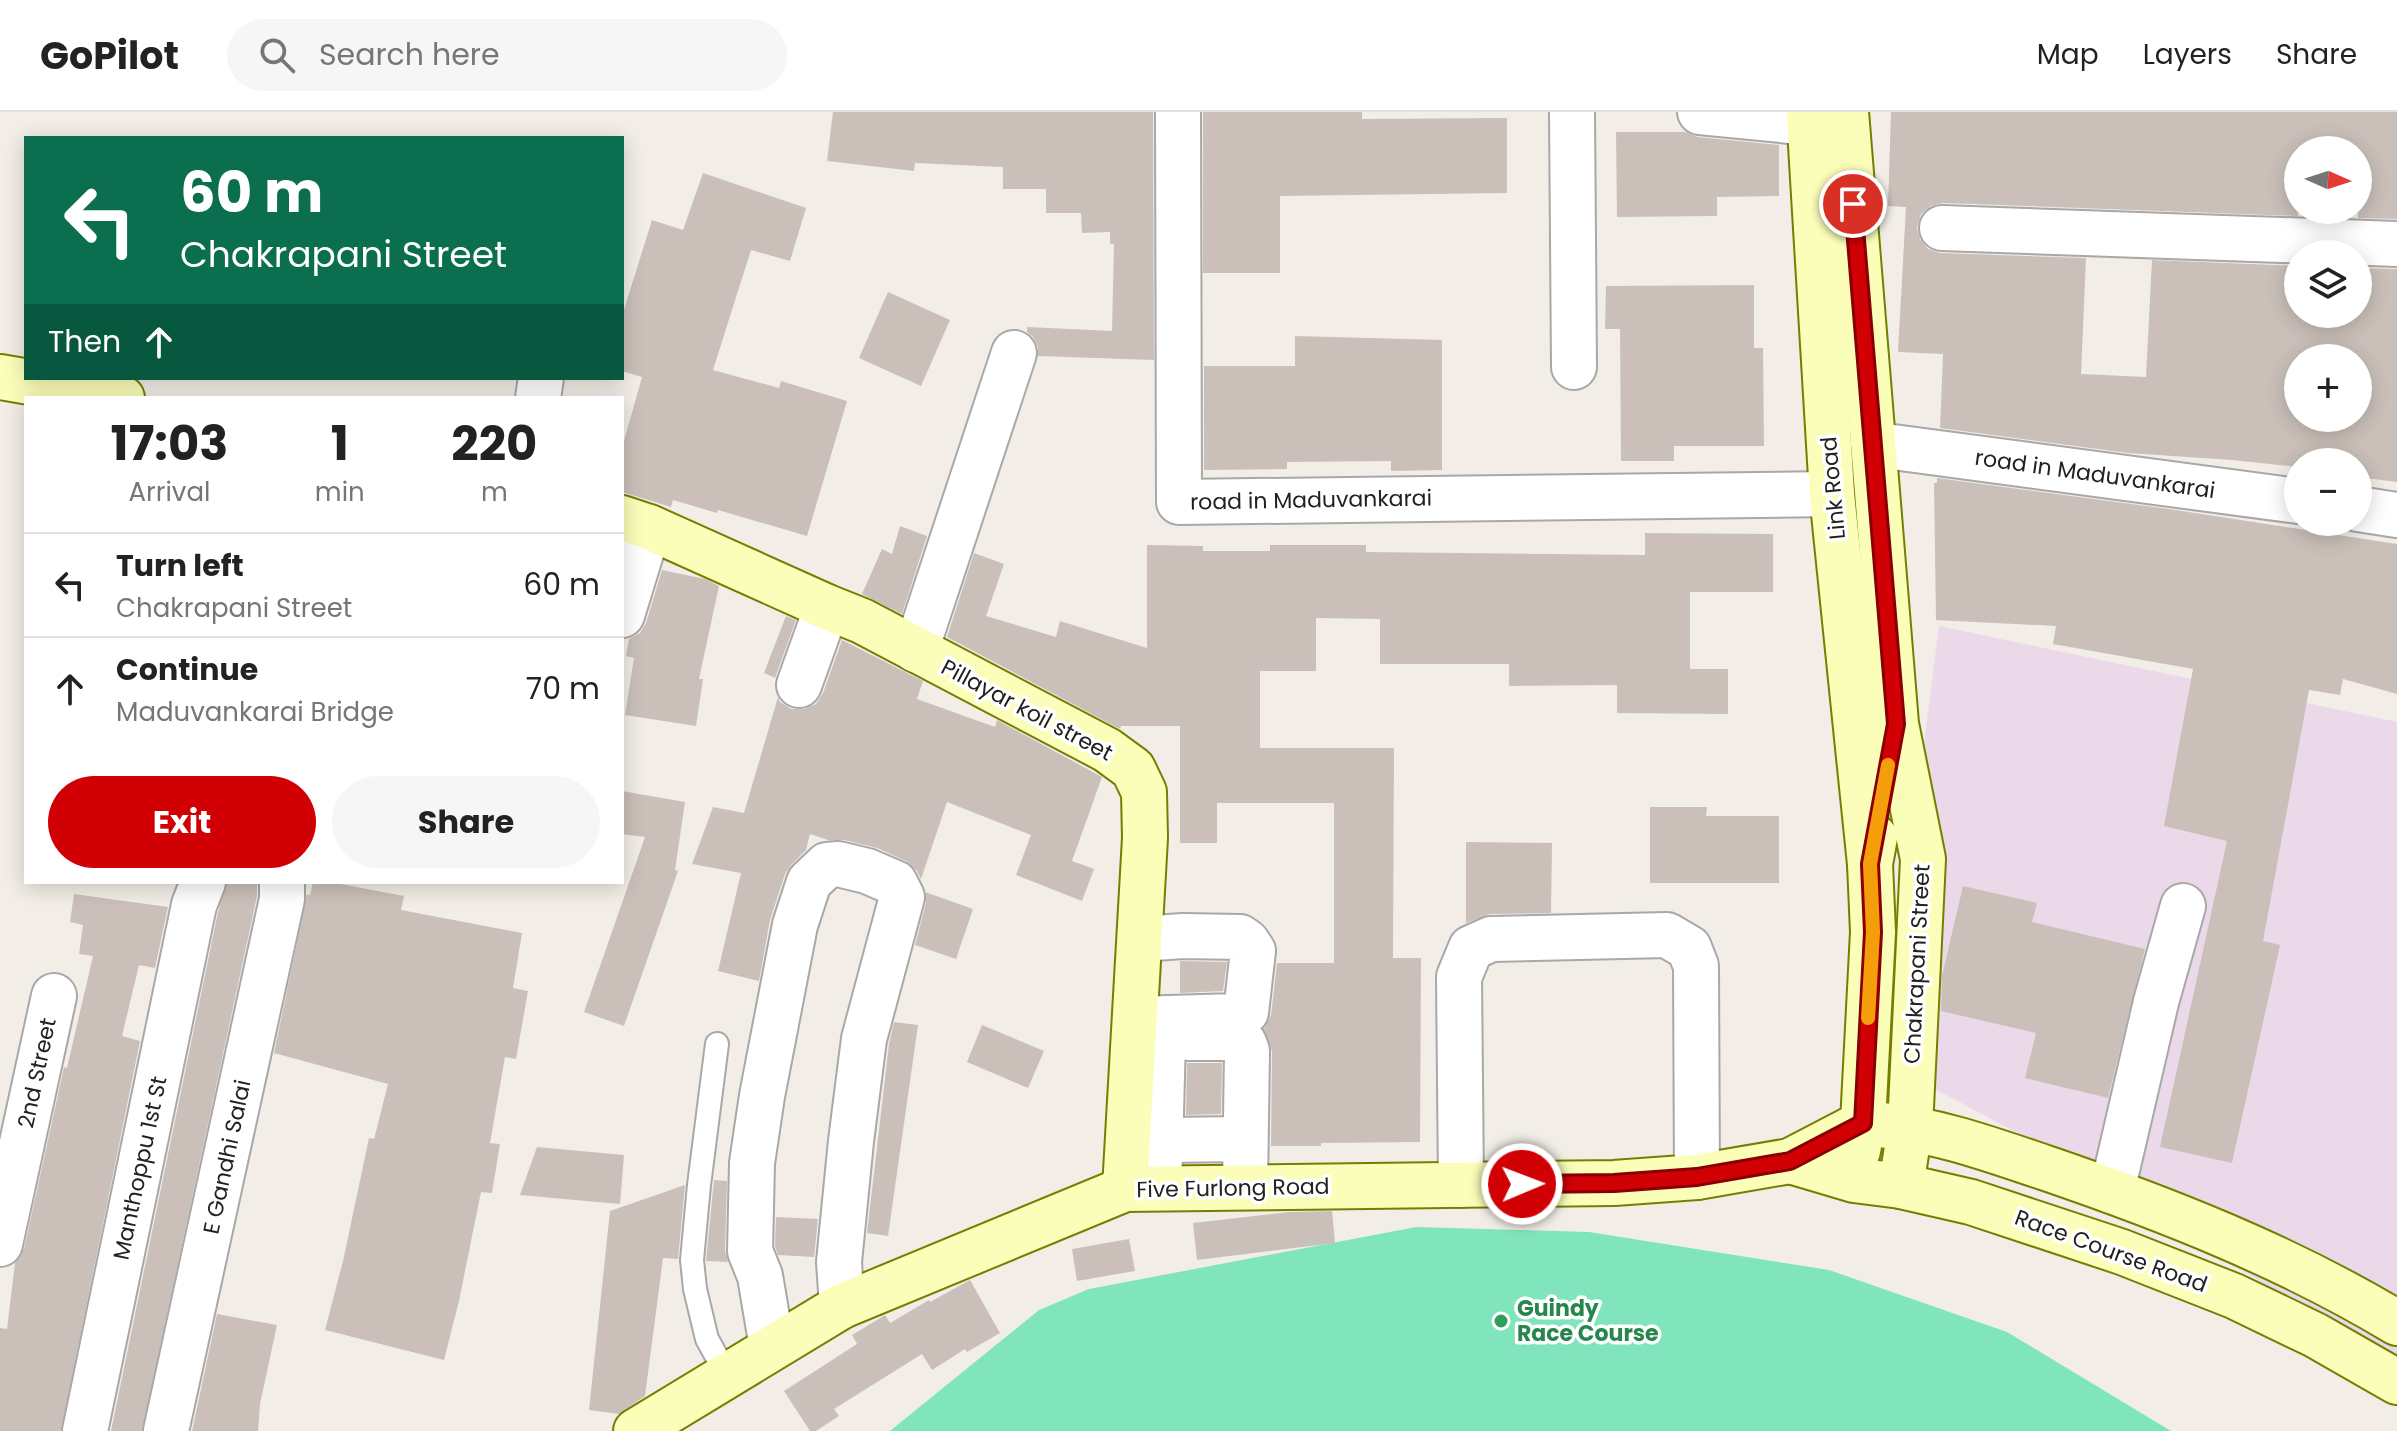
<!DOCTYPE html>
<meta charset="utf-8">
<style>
body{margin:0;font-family:Poppins,sans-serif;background:#f6f6f6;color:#222;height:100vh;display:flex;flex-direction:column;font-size:30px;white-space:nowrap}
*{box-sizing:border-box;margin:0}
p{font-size:26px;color:#767676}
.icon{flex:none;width:44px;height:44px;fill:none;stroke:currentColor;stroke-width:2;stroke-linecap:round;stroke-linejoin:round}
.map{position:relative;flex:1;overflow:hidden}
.sheet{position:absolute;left:24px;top:284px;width:600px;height:488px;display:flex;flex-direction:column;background:#fff;border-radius:0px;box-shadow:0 4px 20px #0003}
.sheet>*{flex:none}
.guide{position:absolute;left:24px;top:24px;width:600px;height:244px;border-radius:0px;box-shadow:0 4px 20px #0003;background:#0b6e4f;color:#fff;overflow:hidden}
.needle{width:52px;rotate:93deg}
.controls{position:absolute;left:2284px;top:24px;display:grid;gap:16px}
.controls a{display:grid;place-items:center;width:88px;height:88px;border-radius:50%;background:#fff;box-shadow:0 4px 20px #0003;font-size:40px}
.pin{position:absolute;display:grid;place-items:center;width:68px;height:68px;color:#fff;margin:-34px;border:4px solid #fff;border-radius:50%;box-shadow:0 2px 8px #0007}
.me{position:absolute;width:88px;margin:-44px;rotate:89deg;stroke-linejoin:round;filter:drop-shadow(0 0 6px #0008)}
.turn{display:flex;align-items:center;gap:28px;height:168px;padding:0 24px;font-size:36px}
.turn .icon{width:104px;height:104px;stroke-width:2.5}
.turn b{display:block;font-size:56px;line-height:68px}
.then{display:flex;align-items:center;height:76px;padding:0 24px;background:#0003;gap:16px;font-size:30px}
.eta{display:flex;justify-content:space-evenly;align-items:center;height:136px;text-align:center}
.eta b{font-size:48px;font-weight:700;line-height:56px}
.action{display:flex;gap:16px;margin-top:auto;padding:16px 24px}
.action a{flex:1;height:92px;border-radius:48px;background:#d10004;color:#fff;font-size:32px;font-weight:700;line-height:92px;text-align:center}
.action a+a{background:#f6f6f6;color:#222}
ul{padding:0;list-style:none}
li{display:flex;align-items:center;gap:24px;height:104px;padding:0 24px;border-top:2px solid #e0e0e0}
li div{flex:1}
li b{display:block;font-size:30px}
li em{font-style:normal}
header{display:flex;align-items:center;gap:48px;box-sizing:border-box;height:112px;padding:0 40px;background:#fff;border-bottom:2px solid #e0e0e0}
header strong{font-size:38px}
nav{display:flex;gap:44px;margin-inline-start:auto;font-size:28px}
.search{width:560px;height:72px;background:#f6f6f6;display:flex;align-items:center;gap:20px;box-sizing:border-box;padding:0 28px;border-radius:44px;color:#767676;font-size:30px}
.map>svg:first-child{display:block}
.industrial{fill:#ebd8e8}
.pitch{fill:#80e5bc}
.building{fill:#cac0b9;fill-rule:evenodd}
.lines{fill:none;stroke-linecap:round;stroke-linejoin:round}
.lane-casing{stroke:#a8a8a8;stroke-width:26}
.street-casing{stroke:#a8a8a8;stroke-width:48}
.secondary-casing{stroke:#747f00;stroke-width:48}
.lane{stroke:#fff;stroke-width:22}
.street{stroke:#fff;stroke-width:44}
.secondary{stroke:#fbfeb9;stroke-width:44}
.route-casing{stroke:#880003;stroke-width:20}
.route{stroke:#d10004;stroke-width:14}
.slow{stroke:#f59e0b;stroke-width:14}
.leisure-dot{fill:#2e9e5b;stroke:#fff;stroke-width:3}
.labels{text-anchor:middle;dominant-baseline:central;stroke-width:7;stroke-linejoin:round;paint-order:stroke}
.street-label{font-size:22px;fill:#212121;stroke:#fff}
.leisure-label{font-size:22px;font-weight:bold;fill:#27864d;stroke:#fff;text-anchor:start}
</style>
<header>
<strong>GoPilot</strong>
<div class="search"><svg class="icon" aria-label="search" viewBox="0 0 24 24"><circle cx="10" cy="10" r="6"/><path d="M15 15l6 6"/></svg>Search here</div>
<nav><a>Map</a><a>Layers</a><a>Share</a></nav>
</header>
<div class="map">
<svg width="2397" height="1319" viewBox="0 0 2397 1319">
<rect width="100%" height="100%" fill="#f2eee7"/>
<polygon class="industrial" points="1939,514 2397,610 2397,1247 2316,1204 2036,1031 1924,971 1897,844"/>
<polygon class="pitch" points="1416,1115 1589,1120 1829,1158 2007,1220 2171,1319 890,1319 1039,1198 1089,1177"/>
<g class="building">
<polygon points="833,0 1153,0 1154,248 1038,244 1038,235 1033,225 1027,220 1027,215 1112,219 1114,132 1110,132 1110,120 1082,121 1081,101 1046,101 1046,77 1003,77 1003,55 915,51 914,59 827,49"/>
<polygon points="1203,0 1362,0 1362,7 1507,6 1507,81 1280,84 1280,161 1203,161"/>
<path d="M 1891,0 L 2397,0 L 2397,107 L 2358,106 L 2358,38 L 2298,38 L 2298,104 L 1943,91 L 1931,94 L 1921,102 L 1917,116 L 1920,127 L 1928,137 L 1940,141 L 2086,146 L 2081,262 L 2146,265 L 2152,148 L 2298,154 L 2298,202 L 2358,202 L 2358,156 L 2397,157 L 2397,370 L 2358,365 L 2358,350 L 2298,350 L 2298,355 L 2232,348 L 2128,341 L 1940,316 L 1943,242 L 1898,240 L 1906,95 L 1888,94 ZM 2298,246 L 2358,246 L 2358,306 L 2298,306 Z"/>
<polygon points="1616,20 1685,20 1698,25 1779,33 1779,84 1717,85 1717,104 1617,105"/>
<polygon points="703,61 806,96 790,149 751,138 713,258 779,276 781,269 847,289 807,424 718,398 717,401 673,388 671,395 622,380 622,336 642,265 622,259 622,204 652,108 683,118"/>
<polygon points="1754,173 1754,236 1763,236 1764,334 1674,334 1674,349 1621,349 1620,217 1605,217 1606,174"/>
<polygon points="888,180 950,208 921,274 859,246"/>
<polygon points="1295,224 1442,228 1442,358 1391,359 1391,349 1287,350 1287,357 1204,358 1204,254 1295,254"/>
<polygon points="1937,366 2169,397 2397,432 2397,582 2343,567 2340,583 2309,578 2263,829 2280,833 2232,1051 2160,1035 2227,729 2164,714 2193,557 2053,532 2056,514 1936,508 1934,371 1937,371"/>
<polygon points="900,414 927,424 902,502 862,482 882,437 892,442"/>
<polygon points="1645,421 1773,422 1773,480 1690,480 1690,557 1728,557 1728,602 1617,601 1617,573 1509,574 1509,552 1380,552 1380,507 1316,506 1316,559 1260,559 1260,636 1394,636 1393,846 1421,846 1420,1030 1321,1031 1321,1034 1271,1034 1272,939 1264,917 1271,903 1277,851 1334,851 1334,691 1217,691 1217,731 1180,731 1180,614 1121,614 1120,617 947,525 974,441 1004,452 986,504 1056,525 1060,509 1147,536 1147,433 1203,434 1203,439 1270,439 1270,433 1366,433 1366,440 1645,443"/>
<polygon points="662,458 705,467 719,474 699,567 703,567 696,614 625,603 634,546 626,544 629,527 640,521 646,511"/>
<polygon points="786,504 796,508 775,566 764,561"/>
<polygon points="842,528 923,569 917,587 995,615 997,608 1102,665 1072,749 1094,757 1082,789 1016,763 1031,723 947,690 921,767 917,759 906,749 877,736 844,728 828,728 810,722 806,738 792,752 785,762 770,808 759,869 718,859 741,761 692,752 713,695 744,701 778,585 780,590 791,597 804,597 816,592 823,581"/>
<polygon points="622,679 685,690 675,758 678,759 624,914 584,900 645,725 622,722"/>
<polygon points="1650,695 1707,695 1706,704 1779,704 1779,771 1650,771"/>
<polygon points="1466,730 1552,731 1551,801 1490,802 1466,811"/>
<polygon points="227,770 257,771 257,784 142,1319 111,1319 218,800"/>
<polygon points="313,770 330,770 404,784 401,798 522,821 513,876 528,879 516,947 505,945 490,1031 500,1032 492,1081 481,1080 459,1189 444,1248 325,1218 343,1149 369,1026 374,1027 388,972 274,941 307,782 310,783"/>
<polygon points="1963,774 2037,791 2032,810 2145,837 2108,986 2025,966 2036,921 1941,899 1942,864"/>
<polygon points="925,780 973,797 956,847 915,833 926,791"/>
<polygon points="74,782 168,795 155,856 139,853 122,924 140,929 61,1319 0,1319 0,1216 7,1217 15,1151 24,1137 64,955 67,956 93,844 79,842 83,813 70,810"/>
<polygon points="1180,849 1227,850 1223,879 1180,881"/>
<polygon points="894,910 918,913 888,1124 867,1121 889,932"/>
<polygon points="982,913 1044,939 1028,976 967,950"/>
<polygon points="1187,951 1222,951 1221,1002 1186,1003"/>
<polygon points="537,1035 624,1043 620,1092 520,1083"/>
<polygon points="714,1068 727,1069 725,1138 728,1150 706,1149"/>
<polygon points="685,1073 678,1147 663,1146 645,1284 619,1302 589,1298 610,1099"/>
<polygon points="1332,1099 1335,1131 1197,1148 1193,1111 1289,1100"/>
<polygon points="776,1105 818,1107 814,1145 778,1143 775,1134"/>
<polygon points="1129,1127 1135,1159 1077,1169 1072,1137"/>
<polygon points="970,1168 1000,1221 967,1240 965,1237 932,1258 922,1242 834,1297 839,1304 816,1319 810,1319 784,1279 857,1232 852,1223 882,1205 885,1203 890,1211 929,1188 930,1190"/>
<polygon points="217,1202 277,1213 260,1292 258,1319 192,1319"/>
</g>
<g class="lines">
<g class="lane-casing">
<polyline id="lane" points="717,932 699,1073 692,1148 695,1177 707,1227 727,1263"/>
</g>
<g class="street-casing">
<g id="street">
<polyline points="1178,0 1179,390 1832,382"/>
<polyline points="1572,0 1574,255"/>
<polyline points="1700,0 1810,11"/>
<polyline points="1942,116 2397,132"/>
<polyline points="538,286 541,266"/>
<polyline points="1893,335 2298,389"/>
<polyline points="2358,397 2397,403"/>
<polyline points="622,503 649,415"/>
<polyline points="916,538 1014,241"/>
<polyline points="799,573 827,495"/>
<polyline points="1135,907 1236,904 1246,900 1253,839 1247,830 1240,825 1183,824 1140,827"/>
<polyline points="1188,926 1231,926 1244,931 1247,939 1245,1075"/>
<polyline points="1160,1028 1245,1027"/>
<polyline points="1461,1073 1459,865 1471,836 1491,827 1667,823 1689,836 1696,854 1697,1065"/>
<polyline points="1159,1076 1163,926"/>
<polyline points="2112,1079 2156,890 2183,794"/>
<polyline points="0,1132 54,884"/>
<polyline points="772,1235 760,1164 750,1139 752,1051 762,984 795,813 809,770 827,753 838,752 867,759 895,771 902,785 864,927 851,1029 839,1150 842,1194"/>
<polyline points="85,1319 194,793 203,770"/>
<polyline points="166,1319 282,787 282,770"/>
</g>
</g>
<g class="secondary-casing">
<g id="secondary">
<polyline points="1809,0 1832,382 1870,752"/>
<polyline points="1846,0 1896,612 1923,747 1910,1016 1901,1074"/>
<polyline points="0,265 122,286"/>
<polyline points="622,406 649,415 827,495 862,509 1107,638 1133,657 1144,680 1145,726 1125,1077"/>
<path d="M 1881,1013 C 1938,1018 1992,1038 2046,1056 C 2166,1097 2288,1145 2397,1211"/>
<polyline points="1858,1039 1863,1011 1873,820 1870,752 1875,725"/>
<polyline points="1790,1049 1854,1068 1901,1074 1971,1090 2122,1140 2234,1184 2315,1223 2397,1270"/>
<polyline points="636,1319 842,1194 1125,1077 1614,1071 1697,1065 1790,1049 1863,1011"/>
</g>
</g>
<use href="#lane" class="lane"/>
<use href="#street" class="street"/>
<use href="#secondary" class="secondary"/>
</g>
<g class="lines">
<g class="route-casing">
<polyline id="route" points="1522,1072 1614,1071 1697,1065 1790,1049 1863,1011 1873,820 1870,752 1896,612 1853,92"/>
</g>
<use href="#route" class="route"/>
<polyline class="slow" points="1868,906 1873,820 1870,752 1888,653"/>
</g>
<circle class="leisure-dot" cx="1501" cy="1209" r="8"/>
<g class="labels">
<g class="street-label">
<text transform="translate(2095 362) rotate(8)">road in Maduvankarai</text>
<text transform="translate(1833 376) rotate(-95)">Link Road</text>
<text transform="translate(1311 388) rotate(-1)">road in Maduvankarai</text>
<text transform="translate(1027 598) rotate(28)">Pillayar koil street</text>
<text transform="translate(1917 852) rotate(-87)">Chakrapani Street</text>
<text transform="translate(37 961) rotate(-78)">2nd Street</text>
<text transform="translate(227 1045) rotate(-78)">E Gandhi Salai</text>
<text transform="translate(140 1056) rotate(-78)">Manthoppu 1st St</text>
<text transform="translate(1233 1076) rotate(-1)">Five Furlong Road</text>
<text transform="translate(2111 1139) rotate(20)">Race Course Road</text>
</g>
<g class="leisure-label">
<text x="1517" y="1196">Guindy<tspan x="1517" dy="25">Race Course</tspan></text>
</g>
</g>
</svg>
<div class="controls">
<a><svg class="needle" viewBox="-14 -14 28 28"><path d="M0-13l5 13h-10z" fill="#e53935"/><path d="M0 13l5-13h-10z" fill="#767676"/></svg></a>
<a><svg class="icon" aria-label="layers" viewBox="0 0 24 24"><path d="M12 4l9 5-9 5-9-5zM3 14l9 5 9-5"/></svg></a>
<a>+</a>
<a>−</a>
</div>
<div class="pin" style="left:1853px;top:92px;background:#d93025"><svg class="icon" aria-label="arrive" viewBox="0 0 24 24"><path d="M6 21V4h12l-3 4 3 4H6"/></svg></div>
<svg class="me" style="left:1522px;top:1072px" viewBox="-20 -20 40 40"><circle r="17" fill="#d10004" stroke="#fff" stroke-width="3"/><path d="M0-11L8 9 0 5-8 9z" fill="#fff"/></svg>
<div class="guide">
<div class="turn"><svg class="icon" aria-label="left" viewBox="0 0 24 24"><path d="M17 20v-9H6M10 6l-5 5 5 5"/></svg><div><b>60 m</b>Chakrapani Street</div></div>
<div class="then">Then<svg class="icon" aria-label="ahead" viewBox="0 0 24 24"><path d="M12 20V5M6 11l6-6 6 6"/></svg></div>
</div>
<section class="sheet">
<div class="eta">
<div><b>17:03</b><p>Arrival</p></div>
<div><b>1</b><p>min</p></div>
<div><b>220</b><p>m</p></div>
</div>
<ul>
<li><svg class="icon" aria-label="left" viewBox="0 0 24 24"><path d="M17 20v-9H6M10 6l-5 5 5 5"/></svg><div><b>Turn left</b><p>Chakrapani Street</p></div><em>60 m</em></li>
<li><svg class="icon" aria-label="ahead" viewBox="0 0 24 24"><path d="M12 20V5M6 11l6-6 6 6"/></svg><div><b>Continue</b><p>Maduvankarai Bridge</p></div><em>70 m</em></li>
</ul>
<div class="action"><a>Exit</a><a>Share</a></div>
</section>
</div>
